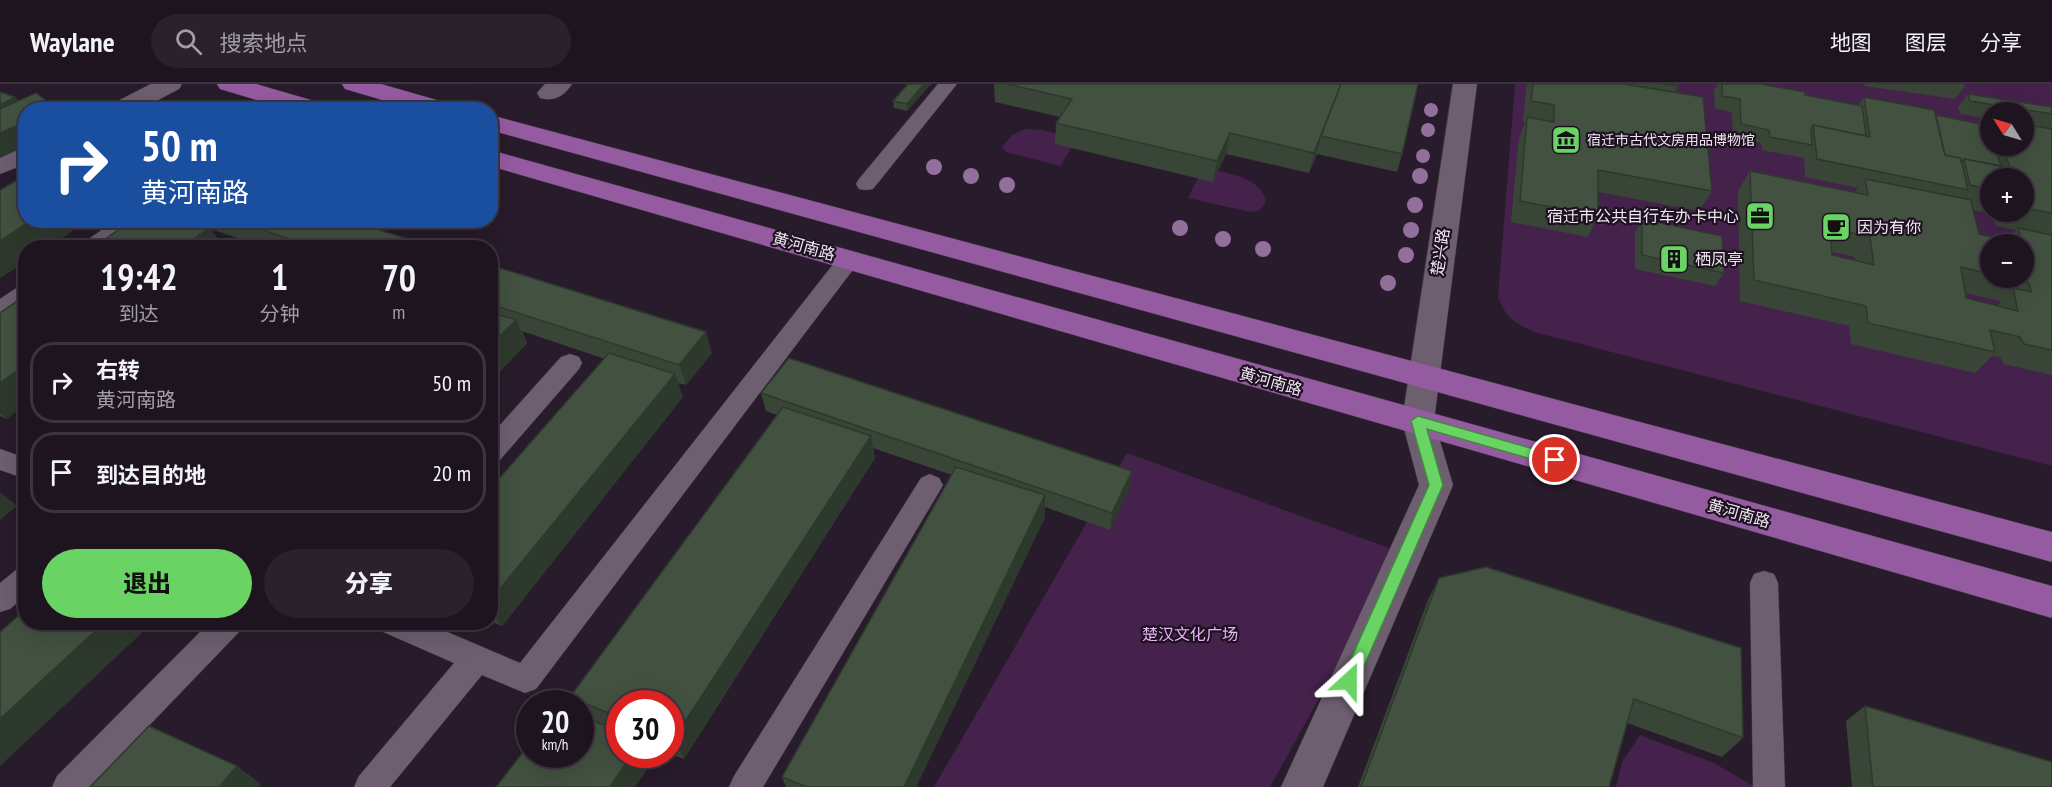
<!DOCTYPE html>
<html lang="zh">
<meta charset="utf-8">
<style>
body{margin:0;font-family:"PT Sans Narrow","Noto Sans SC",sans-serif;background:#2b212d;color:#f1f3f6;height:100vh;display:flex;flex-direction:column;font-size:22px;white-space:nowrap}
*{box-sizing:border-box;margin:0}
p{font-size:20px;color:#a19ea5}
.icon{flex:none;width:33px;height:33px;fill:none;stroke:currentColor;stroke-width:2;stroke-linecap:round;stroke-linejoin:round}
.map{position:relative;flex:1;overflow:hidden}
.sheet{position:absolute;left:18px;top:156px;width:480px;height:390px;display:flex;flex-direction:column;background:#1e1420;border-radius:24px;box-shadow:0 6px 24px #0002,0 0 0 2px #3c333e}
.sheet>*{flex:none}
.top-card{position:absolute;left:18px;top:18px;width:480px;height:126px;border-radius:24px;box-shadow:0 6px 24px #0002,0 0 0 2px #3c333e;background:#1a4fa0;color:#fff;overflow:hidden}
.needle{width:39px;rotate:307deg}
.controls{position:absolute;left:1980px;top:18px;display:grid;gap:12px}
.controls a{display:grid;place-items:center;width:54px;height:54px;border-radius:50%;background:#1e1420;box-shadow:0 6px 24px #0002,0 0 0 2px #3c333e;font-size:30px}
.speed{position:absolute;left:516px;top:606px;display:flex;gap:12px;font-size:30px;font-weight:700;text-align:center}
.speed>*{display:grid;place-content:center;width:78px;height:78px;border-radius:50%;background:#1e1420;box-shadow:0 6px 24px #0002,0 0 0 2px #3c333e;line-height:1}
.speed small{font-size:15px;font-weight:400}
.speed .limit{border:9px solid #d22;background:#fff;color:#111}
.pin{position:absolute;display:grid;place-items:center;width:51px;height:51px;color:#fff;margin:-26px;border:3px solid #fff;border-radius:50%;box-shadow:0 2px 6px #0007}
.me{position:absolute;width:66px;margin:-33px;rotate:24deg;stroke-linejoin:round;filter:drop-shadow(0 0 4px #0008)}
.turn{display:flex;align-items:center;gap:21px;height:126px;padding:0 24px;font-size:27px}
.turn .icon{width:78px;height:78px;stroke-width:2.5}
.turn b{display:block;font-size:42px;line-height:51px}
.eta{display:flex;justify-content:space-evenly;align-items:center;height:102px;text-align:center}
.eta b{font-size:36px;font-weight:800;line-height:42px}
.button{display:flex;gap:12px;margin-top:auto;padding:12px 24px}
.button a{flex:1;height:69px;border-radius:36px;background:#69d464;color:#111;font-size:24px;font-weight:800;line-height:69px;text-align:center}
.button a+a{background:#2b212d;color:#f1f3f6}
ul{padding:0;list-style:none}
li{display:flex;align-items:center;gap:18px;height:81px;margin:0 12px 9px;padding:0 12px;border:3px solid #3c333e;border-radius:24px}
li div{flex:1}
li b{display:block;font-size:22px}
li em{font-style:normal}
header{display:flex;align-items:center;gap:36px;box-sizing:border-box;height:84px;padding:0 30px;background:#1e1420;border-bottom:2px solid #3c333e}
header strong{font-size:28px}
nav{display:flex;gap:33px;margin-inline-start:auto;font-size:21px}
.search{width:420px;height:54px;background:#2b212d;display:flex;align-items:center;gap:15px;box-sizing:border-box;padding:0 21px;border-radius:33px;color:#a19ea5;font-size:22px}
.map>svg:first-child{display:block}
.green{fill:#44224c;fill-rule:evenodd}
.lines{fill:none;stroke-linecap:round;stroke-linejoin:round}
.lane-casing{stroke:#413744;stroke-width:1}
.street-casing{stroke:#413744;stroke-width:1}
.secondary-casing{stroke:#413744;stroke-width:1}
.primary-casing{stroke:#413744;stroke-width:1}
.lane{fill:#6d5e70;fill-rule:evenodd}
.street{fill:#6d5e70;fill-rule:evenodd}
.secondary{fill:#6d5e70;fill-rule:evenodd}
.primary{fill:#955ba1;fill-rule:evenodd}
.tree{fill:#936f9b}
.wall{fill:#394637;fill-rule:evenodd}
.shaded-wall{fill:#2e392d}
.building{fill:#425140;stroke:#2e392d;stroke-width:1.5;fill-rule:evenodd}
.route{fill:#69d464;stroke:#448a41;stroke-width:1.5}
.labels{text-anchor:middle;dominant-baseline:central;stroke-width:4.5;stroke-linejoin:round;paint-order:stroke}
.far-poi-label{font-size:14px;fill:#efe6f1;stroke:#1e1221;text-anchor:start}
.poi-label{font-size:16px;fill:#efe6f1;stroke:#1e1221;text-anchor:start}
.street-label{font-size:16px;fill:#efe6f1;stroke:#1e1221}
.park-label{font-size:16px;fill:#eab4f6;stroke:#1e1221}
</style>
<header>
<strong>Waylane</strong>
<div class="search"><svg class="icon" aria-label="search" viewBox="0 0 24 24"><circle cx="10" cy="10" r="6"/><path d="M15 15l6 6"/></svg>搜索地点</div>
<nav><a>地图</a><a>图层</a><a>分享</a></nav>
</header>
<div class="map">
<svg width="2052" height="703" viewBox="0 0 2052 703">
<rect width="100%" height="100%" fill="#281b2b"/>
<g class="green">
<path d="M 1515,0 L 2052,0 L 2052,382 L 1538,249 C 1517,241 1506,235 1498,213 ZM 1990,28 L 2024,28 L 2024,62 L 1990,62 ZM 1990,94 L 2024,94 L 2024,128 L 1990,128 ZM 1990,160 L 2024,160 L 2024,194 L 1990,194 Z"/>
<polygon points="1025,45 1042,46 1077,55 1060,82 1006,68 1002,63 1012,51"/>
<path d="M 1203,84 C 1225,89 1258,91 1266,116 C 1263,125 1259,127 1250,128 L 1188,114 Z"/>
<polygon points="1127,369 1400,468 1270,703 934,703"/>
<polygon points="1640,651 1714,679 1755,703 1616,703 1622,678"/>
</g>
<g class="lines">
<g class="lane-casing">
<g id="lane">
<polygon points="938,0 957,0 873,105 866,106 859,105 856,100 859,95"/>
<polygon points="116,136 136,136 138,139 135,144 107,164 80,164 83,159"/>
<polygon points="850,167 858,169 861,174 858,179 536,605 525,609 482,591 390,703 354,703 359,692 454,579 381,547 377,538 424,538 520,579 842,169"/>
<polygon points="26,200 26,219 8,232 0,234 0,215 18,203"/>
<polygon points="570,270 579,273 582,279 579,285 499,377 490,380 490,352 561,273"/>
<polygon points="0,365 26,374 26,395 0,386"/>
<polygon points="930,390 939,394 943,401 939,408 763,703 729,703 734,692 921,394"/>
<polygon points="26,482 26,511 10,525 0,528 0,499 16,486"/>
<polygon points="1764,487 1774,490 1778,499 1785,703 1753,703 1750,499 1754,490"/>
<polygon points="210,538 244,538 240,547 90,703 52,703 57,692"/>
</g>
</g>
<g class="street-casing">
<g id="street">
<polygon points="151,0 182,0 179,5 139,26 107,26 110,21"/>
<path d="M 545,0 L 572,0 C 564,12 554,18 540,14 L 537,9 Z"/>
<polygon points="26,62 26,80 0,90 0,72"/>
<polygon points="1418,325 1430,328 1434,337 1453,401 1323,703 1281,703 1419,401 1402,337 1406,328"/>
</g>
</g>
<g class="secondary-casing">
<polygon id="secondary" points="1453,0 1477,0 1434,337 1430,346 1418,349 1406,346 1402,337"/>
</g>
<g class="primary-casing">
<g id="primary">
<polygon points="217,0 256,0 328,21 331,26 290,26 220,5"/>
<polygon points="342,0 381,0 454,21 457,26 416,26 345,5"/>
<polygon points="490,31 2052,448 2052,478 490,46"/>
<polygon points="490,66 2052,502 2052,534 490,82"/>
</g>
</g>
<use href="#lane" class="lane"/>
<use href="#street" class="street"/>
<use href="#secondary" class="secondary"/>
<use href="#primary" class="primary"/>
</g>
<g class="tree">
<circle cx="1431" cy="26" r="7"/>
<circle cx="1428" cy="46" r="7"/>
<circle cx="1423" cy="72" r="7"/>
<circle cx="934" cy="83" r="8"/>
<circle cx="971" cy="92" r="8"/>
<circle cx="1420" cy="92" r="8"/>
<circle cx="1007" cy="101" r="8"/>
<circle cx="1415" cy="121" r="8"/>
<circle cx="1180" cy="144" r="8"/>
<circle cx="1411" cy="146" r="8"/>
<circle cx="1223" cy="155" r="8"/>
<circle cx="1263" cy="165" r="8"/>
<circle cx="1406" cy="171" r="8"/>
<circle cx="1388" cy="199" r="8"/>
</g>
<g class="wall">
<polygon points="908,0 931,0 907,27 894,24 893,17"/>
<polygon points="994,0 1418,0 1402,70 1397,88 1317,70 1309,89 1226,70 1213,98 1055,60 1056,39 1060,33 995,18"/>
<polygon points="1528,0 1678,0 1678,2 1675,9 1712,107 1699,127 1598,108 1598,132 1588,153 1511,138 1519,54 1525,38 1523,38 1526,5"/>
<path d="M 1718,0 L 1761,0 L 1805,11 L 1858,21 L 1864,13 L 1936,31 L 1990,41 L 1990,62 L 2024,62 L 2024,28 L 1990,28 L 1990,35 L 1961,30 L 1958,23 L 1968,10 L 2052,23 L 2052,291 L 2004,280 L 2000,273 L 1992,272 L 1975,289 L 1851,260 L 1849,242 L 1740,217 L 1738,107 L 1750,87 L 1855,108 L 1858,104 L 1805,93 L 1804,74 L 1762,66 L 1761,59 L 1733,54 L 1732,28 L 1715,25 L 1714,6 ZM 1990,94 L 2024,94 L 2024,128 L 1990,128 ZM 1973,126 L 1992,130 L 1996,142 L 2016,146 L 2008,156 L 1979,150 ZM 1990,160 L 2024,194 L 1990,194 ZM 1832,168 L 1855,173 L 1855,177 L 1832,171 ZM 1965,209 L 2001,217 L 1997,222 L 1966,214 Z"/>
<polygon points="1864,0 1964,0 1965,2 1955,15 1865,2"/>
<polygon points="1642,135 1724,189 1715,202 1635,185 1635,148"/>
<polygon points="132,136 349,136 435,164 266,164 211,145"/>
<polygon points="490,181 712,269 686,301 678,299 683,313 502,542 490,537 490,405 605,275 522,247 527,259 490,298"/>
<polygon points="0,229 7,335 0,332"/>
<polygon points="789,274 1132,387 1130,404 1110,446 1045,423 1045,433 916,703 786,703 782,693 952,391 873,364 875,374 684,675 670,670 670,620 620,620 620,670 649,670 653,676 635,703 496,703 530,659 530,670 580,670 580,631 583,632 580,629 580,620 574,620 570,613 777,331 766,327 761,309"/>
<polygon points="1439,494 1743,654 1722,673 1627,639 1609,703 1358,703 1428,516"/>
<polygon points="1865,622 2052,703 1852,703 1846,637"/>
</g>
<g class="shaded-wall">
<polygon points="924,0 931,0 907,27 907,20"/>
<polygon points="15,13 26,26 0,48 0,21"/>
<polygon points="26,38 26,62 0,74 0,49"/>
<polygon points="1230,49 1226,70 1213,98 1217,77"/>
<polygon points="1321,52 1316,70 1309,89 1314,69"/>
<polygon points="32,136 89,136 47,164 26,164 26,178 0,194 0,157"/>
<polygon points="210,143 224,164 182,164"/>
<polygon points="516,236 527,259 490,298 490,262"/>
<polygon points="706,248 712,269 686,301 679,281"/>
<polygon points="26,280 26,320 7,335 0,329 0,299"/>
<polygon points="675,290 683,313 502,542 490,526 490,517"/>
<polygon points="871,352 875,374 684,675 673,656"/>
<polygon points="1132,387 1130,404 1110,446 1112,429"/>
<polygon points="0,408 17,422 0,436"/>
<polygon points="1045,411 1045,433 916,703 904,703"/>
<polygon points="105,538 141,538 147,544 0,682 0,635"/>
<polygon points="632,670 649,670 653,676 635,703 610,703"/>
<polygon points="237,682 261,700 259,703 219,703"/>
</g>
<g class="building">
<polygon points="908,0 924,0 907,20 893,17"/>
<polygon points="1007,0 1341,0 1314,69 1230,49 1217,77 1056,39 1072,15"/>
<polygon points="1341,0 1418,0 1402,70 1321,52"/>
<polygon points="1533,0 1624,0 1703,13 1712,107 1598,86 1598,132 1520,117 1527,33 1554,38 1554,21 1531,17"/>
<polygon points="1663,0 1678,0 1678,2"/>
<polygon points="1722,0 1761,0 1805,8 1805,11 1862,22 1866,52 1813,41 1811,46 1812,61 1770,53 1769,46 1741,40 1740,15 1722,12"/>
<polygon points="0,8 15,13 0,21"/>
<polygon points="36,9 56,24 52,26 26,26 26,38 0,49 0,25"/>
<polygon points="1968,10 2052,23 2052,30 1970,17"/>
<polygon points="1864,13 1934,26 1945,71 1961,74 1968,106 1817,75 1813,41 1870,53"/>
<polygon points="1936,31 1990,42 1990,62 1995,62 2001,82 1964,75 1961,78 1961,74 1945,71"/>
<polygon points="2024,40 2052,45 2052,129 2024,124 2024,94 1990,94 1990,105 1970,101 1964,75 2010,84 2003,62 2024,62"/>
<path d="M 1750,87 L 1868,111 L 1865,95 L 1971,116 L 1979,150 L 2022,159 L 2018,144 L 2052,151 L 2052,266 L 2024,260 L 2020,253 L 1990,246 L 1995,268 L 1868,239 L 1866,222 L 1754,196 ZM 1830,144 L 1870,153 L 1874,181 L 1832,171 ZM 1990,160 L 2024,160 L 2024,194 L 2007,194 L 2029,199 L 2031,208 L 2013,204 L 2018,227 L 1966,214 L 1961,183 L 1990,190 Z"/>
<polygon points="26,91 26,136 32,136 0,157 0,106"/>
<polygon points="1642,135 1722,152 1724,189 1642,171"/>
<polygon points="132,136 190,136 210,143 182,164 93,164"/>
<polygon points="233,136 349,136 435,164 317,164"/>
<polygon points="490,181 706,248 679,281 490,220"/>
<polygon points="26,211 26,280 0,299 0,229"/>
<polygon points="490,228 516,236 490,262"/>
<polygon points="609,269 675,290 490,517 490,405"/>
<polygon points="789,274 1132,387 1112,429 761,309"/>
<polygon points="783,323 871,352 673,656 670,655 670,620 620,620 620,634 570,613"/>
<polygon points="956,383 1045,411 904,703 807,703 782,693"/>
<polygon points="1486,483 1741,564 1743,654 1634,615 1609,703 1361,703 1439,494"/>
<polygon points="26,525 26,538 105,538 0,635 0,548"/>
<polygon points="1865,622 2052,678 2052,703 1873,703"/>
<polygon points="580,631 620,648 620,670 632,670 610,703 496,703 530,659 530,670 580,670"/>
<polygon points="149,642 237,682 219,703 90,703"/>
</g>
<polygon class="route" points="1418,332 1555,371 1562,376 1555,382 1427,345 1443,401 1355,603 1349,605 1343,603 1341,597 1429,401 1411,337"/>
<defs>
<g id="museum-square" transform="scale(1.5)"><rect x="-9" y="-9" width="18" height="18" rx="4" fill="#69d464" stroke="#1e1221"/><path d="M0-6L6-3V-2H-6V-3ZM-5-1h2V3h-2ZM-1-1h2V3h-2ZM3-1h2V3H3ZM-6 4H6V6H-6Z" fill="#111"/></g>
<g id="office-square" transform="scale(1.5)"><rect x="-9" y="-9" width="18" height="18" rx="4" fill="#69d464" stroke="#1e1221"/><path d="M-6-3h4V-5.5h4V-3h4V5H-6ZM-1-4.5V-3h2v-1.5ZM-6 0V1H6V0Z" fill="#111"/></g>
<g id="cafe-square" transform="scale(1.5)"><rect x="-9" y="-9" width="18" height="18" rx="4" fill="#69d464" stroke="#1e1221"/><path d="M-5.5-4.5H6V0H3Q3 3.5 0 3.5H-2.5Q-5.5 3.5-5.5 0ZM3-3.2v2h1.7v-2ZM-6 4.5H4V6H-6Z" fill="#111"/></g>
<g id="building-square" transform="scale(1.5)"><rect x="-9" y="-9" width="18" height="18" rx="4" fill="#69d464" stroke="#1e1221"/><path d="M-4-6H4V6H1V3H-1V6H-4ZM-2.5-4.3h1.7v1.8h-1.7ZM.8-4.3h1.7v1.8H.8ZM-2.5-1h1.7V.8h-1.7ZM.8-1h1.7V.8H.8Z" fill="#111"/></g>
</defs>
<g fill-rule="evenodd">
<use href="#museum-square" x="1566" y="56"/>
<use href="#office-square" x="1760" y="132"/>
<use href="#cafe-square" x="1836" y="143"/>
<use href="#building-square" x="1674" y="175"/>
</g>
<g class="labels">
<g class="far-poi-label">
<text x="1587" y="56">宿迁市古代文房用品博物馆</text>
</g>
<g class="poi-label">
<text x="1739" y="132" text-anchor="end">宿迁市公共自行车办卡中心</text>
<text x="1857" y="143">因为有你</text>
<text x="1695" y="175">栖凤亭</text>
</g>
<g class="street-label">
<text transform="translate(804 162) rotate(16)">黄河南路</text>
<text transform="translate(1440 168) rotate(-82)">楚兴路</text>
<text transform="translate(1271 297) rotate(16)">黄河南路</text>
<text transform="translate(1739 429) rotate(16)">黄河南路</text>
</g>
<g class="park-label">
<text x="1190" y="550">楚汉文化广场</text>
</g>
</g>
</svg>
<div class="controls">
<a><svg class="needle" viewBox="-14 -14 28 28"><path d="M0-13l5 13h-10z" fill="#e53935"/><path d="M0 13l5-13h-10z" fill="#a19ea5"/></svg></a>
<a>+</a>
<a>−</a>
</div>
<div class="speed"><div>20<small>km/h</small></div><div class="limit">30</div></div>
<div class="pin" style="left:1555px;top:376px;background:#d93025"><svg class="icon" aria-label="arrive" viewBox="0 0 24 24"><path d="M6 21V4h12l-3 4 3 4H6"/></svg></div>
<svg class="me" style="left:1349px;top:597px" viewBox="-20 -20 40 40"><path d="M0-17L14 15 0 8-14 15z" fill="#69d464" stroke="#fff" stroke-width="4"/></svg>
<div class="top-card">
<div class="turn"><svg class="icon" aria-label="right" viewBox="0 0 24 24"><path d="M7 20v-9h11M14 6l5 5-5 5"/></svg><div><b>50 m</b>黄河南路</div></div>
</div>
<section class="sheet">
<div class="eta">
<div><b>19:42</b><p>到达</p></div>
<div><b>1</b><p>分钟</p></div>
<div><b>70</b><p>m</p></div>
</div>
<ul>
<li><svg class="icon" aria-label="right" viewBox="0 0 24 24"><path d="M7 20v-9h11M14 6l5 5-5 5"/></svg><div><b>右转</b><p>黄河南路</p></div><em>50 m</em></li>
<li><svg class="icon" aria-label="arrive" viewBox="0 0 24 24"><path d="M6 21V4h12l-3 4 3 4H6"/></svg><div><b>到达目的地</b></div><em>20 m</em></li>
</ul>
<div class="button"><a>退出</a><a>分享</a></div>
</section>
</div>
